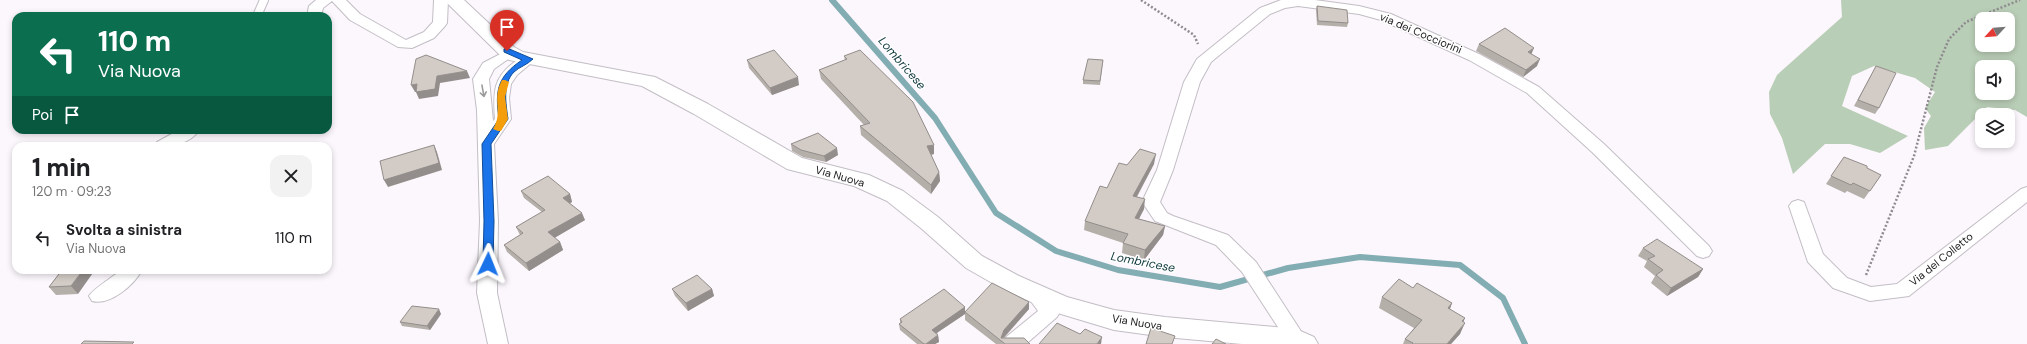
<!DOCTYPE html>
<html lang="it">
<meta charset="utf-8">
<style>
body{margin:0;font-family:"DM Sans",sans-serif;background:#f2f2f2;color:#202124;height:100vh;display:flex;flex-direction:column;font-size:15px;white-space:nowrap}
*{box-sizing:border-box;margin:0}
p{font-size:13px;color:#757577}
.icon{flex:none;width:22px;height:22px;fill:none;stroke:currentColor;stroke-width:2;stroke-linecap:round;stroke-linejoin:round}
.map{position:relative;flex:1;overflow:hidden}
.side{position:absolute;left:12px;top:142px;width:320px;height:132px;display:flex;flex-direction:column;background:#fff;border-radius:12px;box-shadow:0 2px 6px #0003}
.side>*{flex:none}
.banner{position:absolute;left:12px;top:12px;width:320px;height:122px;border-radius:12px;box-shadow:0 2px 6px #0003;background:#0b6e4f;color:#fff;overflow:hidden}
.needle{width:26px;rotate:244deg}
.tools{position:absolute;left:1975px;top:12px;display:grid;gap:8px}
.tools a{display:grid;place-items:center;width:40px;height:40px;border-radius:8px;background:#fff;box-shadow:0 2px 6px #0003;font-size:20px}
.pin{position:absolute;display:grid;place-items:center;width:34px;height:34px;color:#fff;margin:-41px -17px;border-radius:50% 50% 50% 0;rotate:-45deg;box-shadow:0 0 4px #0007}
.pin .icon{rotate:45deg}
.me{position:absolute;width:44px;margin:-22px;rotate:2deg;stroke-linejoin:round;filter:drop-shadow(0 0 3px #0008)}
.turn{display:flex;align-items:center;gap:14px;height:84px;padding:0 20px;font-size:18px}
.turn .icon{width:52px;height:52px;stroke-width:2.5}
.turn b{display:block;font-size:28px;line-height:34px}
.then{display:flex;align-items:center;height:38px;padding:0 20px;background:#0003;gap:8px;font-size:15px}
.round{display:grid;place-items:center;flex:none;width:42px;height:42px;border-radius:12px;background:#f2f2f2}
.head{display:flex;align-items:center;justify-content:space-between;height:68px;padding:0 20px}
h1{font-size:24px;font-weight:800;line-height:30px}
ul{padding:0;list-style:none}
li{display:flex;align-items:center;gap:12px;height:56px;padding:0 20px}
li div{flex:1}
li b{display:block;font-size:15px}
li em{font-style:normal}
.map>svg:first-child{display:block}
.green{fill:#b9ceb6;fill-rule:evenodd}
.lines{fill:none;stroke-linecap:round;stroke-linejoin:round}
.stream{stroke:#82adb2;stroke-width:6}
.lane-casing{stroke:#c3bec5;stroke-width:10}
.street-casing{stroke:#c3bec5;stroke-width:2}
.secondary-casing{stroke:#c3bec5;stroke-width:2}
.path{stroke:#8f8b90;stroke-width:2.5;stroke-dasharray:2 2;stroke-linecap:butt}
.lane{stroke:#fff;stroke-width:8}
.street{fill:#fff;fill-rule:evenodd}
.secondary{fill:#fff;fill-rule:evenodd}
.wall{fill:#b5afaa}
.shaded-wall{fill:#938e8b}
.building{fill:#d2cbc6;stroke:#938e8b}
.oneway{stroke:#9c9b9c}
.route{fill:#1a73e8;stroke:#114b97}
.slow{fill:#f59e0b}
.labels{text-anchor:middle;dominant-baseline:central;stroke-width:3;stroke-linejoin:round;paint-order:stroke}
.street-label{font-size:11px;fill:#232123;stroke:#fff}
.water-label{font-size:12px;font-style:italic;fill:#133c41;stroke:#fff}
</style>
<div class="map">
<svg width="2027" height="344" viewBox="0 0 2027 344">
<rect width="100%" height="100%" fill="#fcf6fd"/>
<path class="green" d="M 1841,0 L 2027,0 L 2027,117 L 2015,110 L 1987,107 L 1948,146 L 1925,150 L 1924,128 L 1931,116 L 1925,108 L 1935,92 L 1915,78 L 1874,66 L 1852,76 L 1842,106 L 1908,136 L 1880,153 L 1850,144 L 1825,144 L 1793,174 L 1782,138 L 1770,114 L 1769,92 L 1777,75 L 1842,17 ZM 1982,19 L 2008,19 L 2008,45 L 1982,45 ZM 1982,67 L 2008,67 L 2008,93 L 1982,93 Z"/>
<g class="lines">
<polyline class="stream" points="832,0 935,118 996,213 1056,251 1118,270 1220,287 1288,268 1360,257 1460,265 1503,298 1525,344"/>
<g class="lane-casing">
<polyline id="lane" points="257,16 264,0"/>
</g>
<g class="street-casing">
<g id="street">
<polygon points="316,0 346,0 360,14 406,40 424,32 433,22 434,0 448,0 447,23 445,26 434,38 412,48 398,47 350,20 332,1 323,8 321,16 307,16 309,6"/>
<polygon points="1281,0 1315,0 1359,6 1391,14 1479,54 1539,87 1604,144 1709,246 1712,251 1709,256 1703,258 1697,256 1592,152 1527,93 1469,60 1381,20 1359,14 1298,6 1285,8 1270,14 1211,62 1200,82 1173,170 1160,202 1167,213 1173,216 1228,235 1256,262 1306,339 1303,344 1289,344 1242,272 1216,245 1155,221 1142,202 1157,170 1184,82 1197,59 1260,8"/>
<path d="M 510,49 L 515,50 L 517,53 L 494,69 L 489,79 L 493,121 L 495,119 C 493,92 493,77 516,61 C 522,56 526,54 533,56 L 536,59 L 517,75 L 511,84 L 509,98 L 511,119 L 494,144 L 498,221 L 497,293 L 508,344 L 488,344 L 477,293 L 480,221 L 477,110 L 473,79 L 483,63 Z"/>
<path d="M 179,130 L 199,130 C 190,145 170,146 155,146 L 157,142 Z"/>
<polygon points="2027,187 2027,202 1909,296 1870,301 1833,288 1808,262 1789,206 1792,202 1798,200 1804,202 1823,254 1847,278 1871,287 1897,284 2021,189"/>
<path d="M 121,270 L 142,270 C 134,285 110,306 92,301 L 89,296 C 93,289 113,277 121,270 Z"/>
<path d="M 1035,286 C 1046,289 1054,302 1060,312 L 1057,317 L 1026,344 L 1002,344 L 1005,338 L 1038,311 L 1025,293 L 1028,288 Z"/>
</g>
</g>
<g class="secondary-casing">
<polygon id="secondary" points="444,0 464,0 514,47 523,52 655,77 708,104 802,158 869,175 903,191 938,217 982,256 1019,276 1067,297 1114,310 1165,317 1296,329 1314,337 1318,344 1242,344 1165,337 1114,330 1051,311 1001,288 966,268 922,229 887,201 854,186 787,169 694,114 642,86 509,60 500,55"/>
</g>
<g class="path">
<polyline points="1141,0 1194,35 1198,44"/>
<polyline points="1866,275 1914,156 1937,67 1949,39 1966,22 2020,0"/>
</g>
<use href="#lane" class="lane"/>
<use href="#street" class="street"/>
<use href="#secondary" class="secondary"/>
</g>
<g class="wall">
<polygon points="1317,6 1348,23 1347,27 1317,25 1316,10"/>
<polygon points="1479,44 1532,54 1537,66 1523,77 1476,51"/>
<polygon points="844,56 934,154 931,155 939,172 940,181 931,194 861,135 860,126 864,125 821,79 819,70 845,60"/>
<polygon points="747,60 799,85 772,95 749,68"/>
<polygon points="1103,60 1100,85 1083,84 1083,80"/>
<polygon points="1876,66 1879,108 1875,114 1854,106"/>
<polygon points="791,144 838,155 826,162 803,157 792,151"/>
<polygon points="1844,157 1881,175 1864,199 1847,191 1845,193 1826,184"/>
<polygon points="1154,164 1137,197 1144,209 1139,219 1165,226 1163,235 1144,260 1122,253 1123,243 1084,230 1085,221 1107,188 1127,165"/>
<polygon points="521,191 570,194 572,202 570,203 585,220 554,238 560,242 563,250 529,271 507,252 504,245 520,235 516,227 542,212 524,198"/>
<polygon points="1643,248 1703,269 1698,277 1667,296 1651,283 1655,276 1644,267 1647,261 1638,256"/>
<polygon points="62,270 78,294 56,295 49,287"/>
<polygon points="1413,288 1452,303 1450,309 1463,322 1460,334 1451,344 1403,344 1405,339 1414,328 1379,308 1382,297"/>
<polygon points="672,289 712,289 714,296 688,311 675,296"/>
<polygon points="965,307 965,312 1029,309 1004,338 1030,344 996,344 965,320 965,314 937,333 938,335 939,342 935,344 917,344 900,330 899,324 900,323 900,319"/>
<polygon points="441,314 430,330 402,326 400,322"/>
</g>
<g class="shaded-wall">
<polygon points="1534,48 1531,55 1528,52"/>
<polygon points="1540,59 1537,66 1523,77 1526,70"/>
<polygon points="467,71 470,78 440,83 438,96 419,99 416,92 437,76"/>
<polygon points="798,77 799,85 772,95 770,88"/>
<polygon points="417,84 421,91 415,92 411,85"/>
<polygon points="434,145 437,152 442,170 388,187 384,180"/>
<polygon points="934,145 934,154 928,155 927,146"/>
<polygon points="837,148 838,155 826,162 824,156"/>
<polygon points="1156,154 1154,164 1132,205 1133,196"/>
<polygon points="939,172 940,181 931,194 931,185"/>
<polygon points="570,194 572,202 566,205 563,198"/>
<polygon points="1145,199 1144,209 1134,228 1135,218"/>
<polygon points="582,213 585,220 551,240 548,232"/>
<polygon points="1165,226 1163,235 1144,260 1145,250"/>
<polygon points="560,242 563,250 529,271 526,263"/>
<polygon points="1703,269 1698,277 1667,296 1671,288"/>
<polygon points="83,270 95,270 78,294 71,286"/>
<polygon points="712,289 714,296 688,311 686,303"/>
<polygon points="1029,302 1029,309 1004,337 1001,338 1004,330"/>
<polygon points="1452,303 1448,314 1448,308"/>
<polygon points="965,307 965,314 932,336 932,330"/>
<polygon points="439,309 441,314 430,330 427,326"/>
<polygon points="1465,318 1461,328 1465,323 1460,334 1451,344 1447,344 1462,321"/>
<polygon points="938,335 939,342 935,344 926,344"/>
<polygon points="1102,337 1101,344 1097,344"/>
</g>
<g class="building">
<polygon points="1317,6 1347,10 1348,23 1318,21"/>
<polygon points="1505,28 1534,48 1528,52 1540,59 1526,70 1479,44"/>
<polygon points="774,50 798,77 770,88 747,60"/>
<polygon points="860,50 913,102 934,145 927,146 939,172 931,185 860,126 870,123 819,70 847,59 844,56"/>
<polygon points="426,55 467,71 437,76 435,89 416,92 417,84 411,85 416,59"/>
<polygon points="1088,59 1103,60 1100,81 1083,80"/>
<polygon points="1876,66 1896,73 1879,108 1858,100"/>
<polygon points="818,133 837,148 824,156 801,150 791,144"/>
<polygon points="434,145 439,163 384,180 380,161"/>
<polygon points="1140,149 1156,154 1133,196 1145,199 1135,218 1165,226 1145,250 1123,243 1128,234 1085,221 1100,186 1107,188 1119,163 1127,165"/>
<polygon points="1844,157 1867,166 1867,168 1881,175 1870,191 1853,183 1851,185 1831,176"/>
<polygon points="548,176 570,194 563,198 582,213 548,232 560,242 526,263 504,245 523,233 516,227 545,210 521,191"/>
<polygon points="1657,239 1703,269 1671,288 1656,275 1663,270 1648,259 1655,256 1643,248"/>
<polygon points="62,270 83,270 71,286 49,287"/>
<polygon points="697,275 712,289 686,303 672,289"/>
<polygon points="1399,279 1413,288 1417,283 1452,303 1448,308 1465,318 1462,321 1465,323 1447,344 1412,344 1413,343 1405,339 1422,320 1382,297"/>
<polygon points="992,283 1029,302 1004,330 1001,338 1024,338 1030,344 1005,344 965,312"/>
<polygon points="944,289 965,307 932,330 938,335 926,344 924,344 899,324 902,322 900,319"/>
<polygon points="412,306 439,309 427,326 400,322"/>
<polygon points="1057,323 1080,334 1085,329 1102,337 1097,344 1039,344"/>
<polygon points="1151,328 1175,336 1172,344 1146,344"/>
<polygon points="1216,339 1226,344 1212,344"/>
<polygon points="84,341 134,342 132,344 81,344"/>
</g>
<defs><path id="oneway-shaft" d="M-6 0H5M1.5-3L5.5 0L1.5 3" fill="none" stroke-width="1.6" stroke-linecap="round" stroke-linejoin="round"/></defs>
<use class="oneway" href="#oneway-shaft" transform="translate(483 91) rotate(80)"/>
<path class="route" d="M 507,48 L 533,59 C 527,65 519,67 514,72 C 502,84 506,104 508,119 L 491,144 L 494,221 L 493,264 L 488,268 L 483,264 L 484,221 L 482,144 L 499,119 C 495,90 497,77 522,60 L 504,52 L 504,49 Z"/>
<path class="slow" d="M 502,80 L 505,80 L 509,82 L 505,97 L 508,119 L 501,131 L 498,131 L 493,129 C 504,111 491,100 502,80 Z"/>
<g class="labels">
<g class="street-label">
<text transform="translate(1421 33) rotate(23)">via dei Cocciorini</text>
<text transform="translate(840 176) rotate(16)">Via Nuova</text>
<text transform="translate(1941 259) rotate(-39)">Via del Colletto</text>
<text transform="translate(1137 322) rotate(9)">Via Nuova</text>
</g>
<g class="water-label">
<text transform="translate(902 63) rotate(49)">Lombricese</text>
<text transform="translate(1143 262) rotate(11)">Lombricese</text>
</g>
</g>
</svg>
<div class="tools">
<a><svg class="needle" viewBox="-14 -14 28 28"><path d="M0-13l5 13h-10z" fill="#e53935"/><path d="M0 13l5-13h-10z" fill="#757577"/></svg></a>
<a><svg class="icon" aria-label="sound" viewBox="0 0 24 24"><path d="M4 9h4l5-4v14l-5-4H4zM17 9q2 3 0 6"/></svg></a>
<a><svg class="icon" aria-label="layers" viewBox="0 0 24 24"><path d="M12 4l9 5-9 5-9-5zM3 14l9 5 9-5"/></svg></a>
</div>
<div class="pin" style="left:507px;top:51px;background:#d93025"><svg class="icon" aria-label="arrive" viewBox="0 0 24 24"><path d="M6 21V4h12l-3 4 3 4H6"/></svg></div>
<svg class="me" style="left:488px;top:264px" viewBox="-20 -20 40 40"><path d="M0-17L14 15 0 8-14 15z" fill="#1a73e8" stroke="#fff" stroke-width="4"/></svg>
<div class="banner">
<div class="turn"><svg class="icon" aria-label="left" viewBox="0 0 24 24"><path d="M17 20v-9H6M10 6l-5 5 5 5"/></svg><div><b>110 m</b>Via Nuova</div></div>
<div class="then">Poi<svg class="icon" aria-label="arrive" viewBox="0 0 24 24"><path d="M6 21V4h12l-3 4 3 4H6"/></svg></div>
</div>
<section class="side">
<div class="head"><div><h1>1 min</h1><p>120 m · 09:23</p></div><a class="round"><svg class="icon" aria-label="close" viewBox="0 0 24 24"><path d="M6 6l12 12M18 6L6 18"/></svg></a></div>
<ul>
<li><svg class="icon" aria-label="left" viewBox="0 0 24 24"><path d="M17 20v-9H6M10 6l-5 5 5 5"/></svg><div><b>Svolta a sinistra</b><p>Via Nuova</p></div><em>110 m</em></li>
</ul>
</section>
</div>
